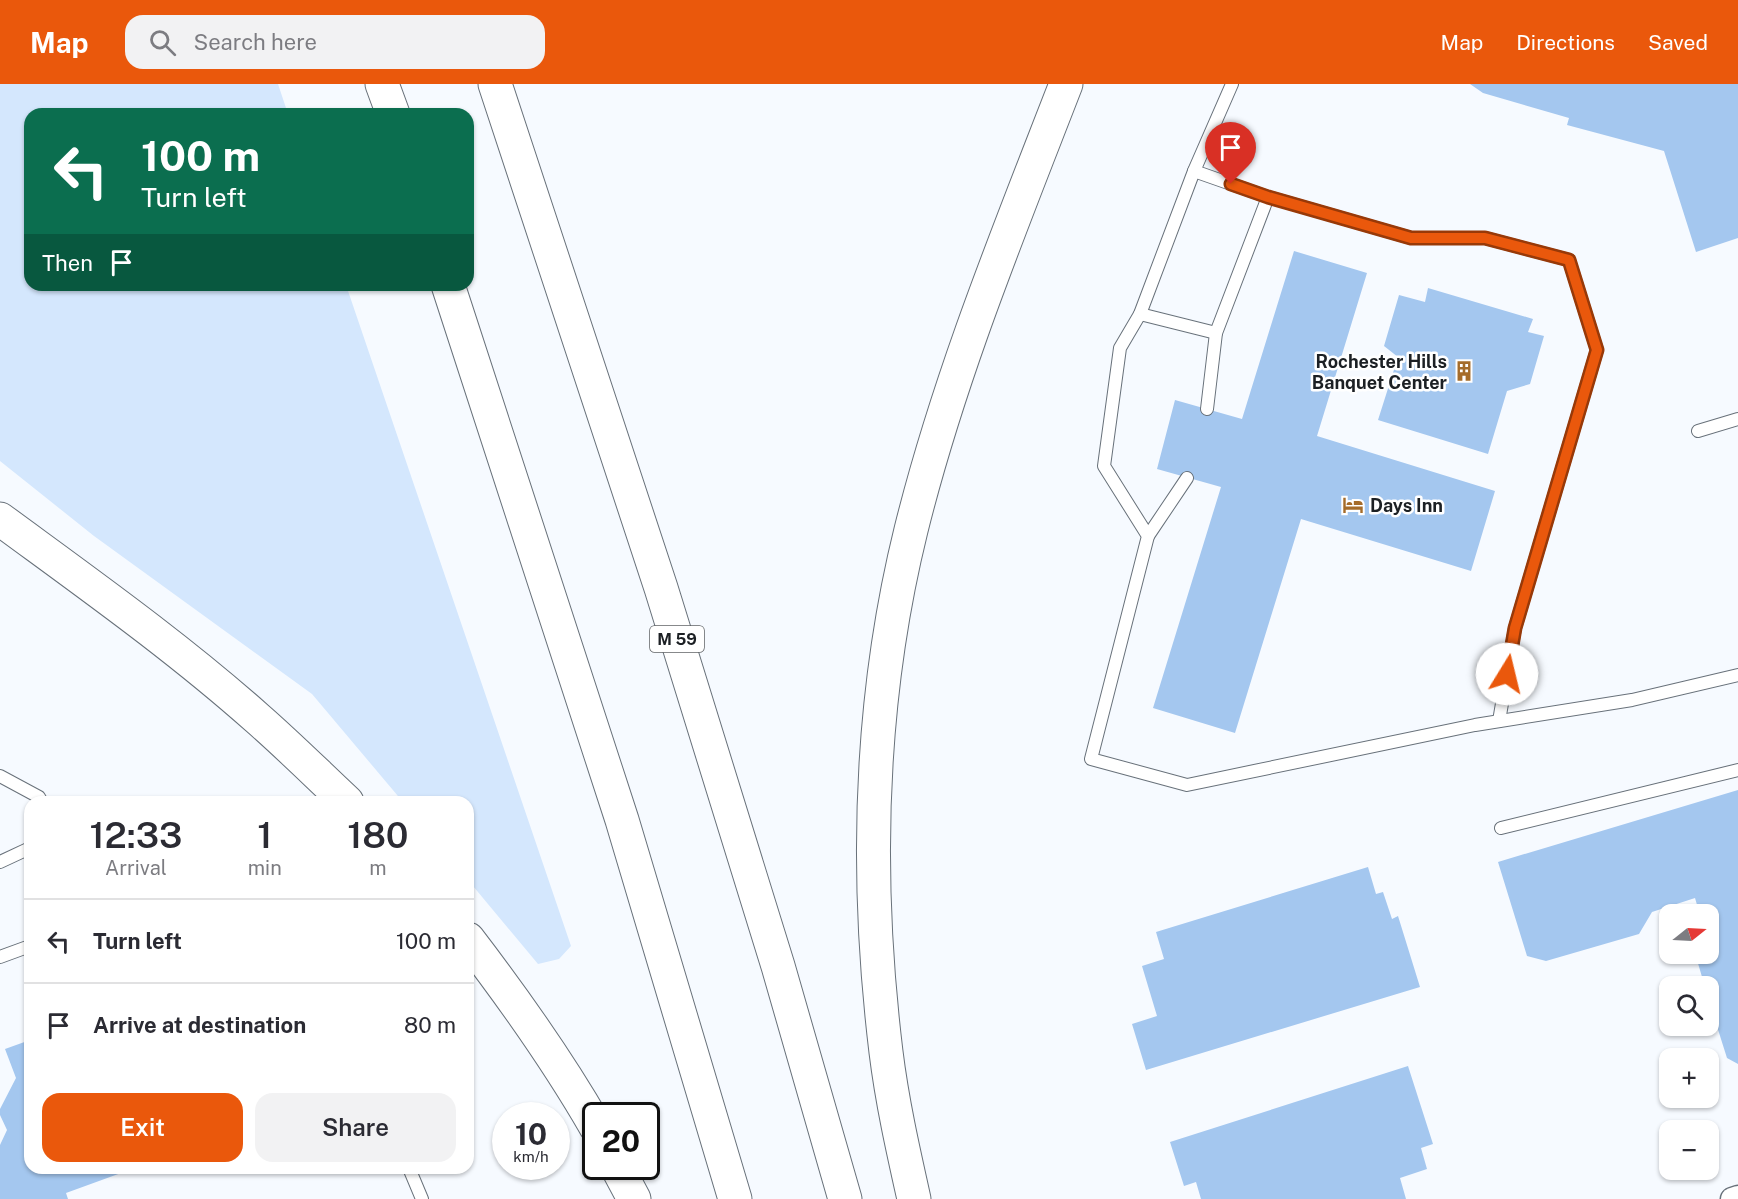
<!DOCTYPE html>
<meta charset="utf-8">
<style>
body{margin:0;font-family:"Public Sans",sans-serif;background:#f2f2f3;color:#2b2b33;height:100vh;display:flex;flex-direction:column;font-size:22px;white-space:nowrap}
*{box-sizing:border-box;margin:0}
p{font-size:20px;color:#7c7c81}
.icon{flex:none;width:33px;height:33px;fill:none;stroke:currentColor;stroke-width:2;stroke-linecap:round;stroke-linejoin:round}
.map{position:relative;flex:1;overflow:hidden}
.sheet{position:absolute;left:24px;top:712px;width:450px;height:378px;display:flex;flex-direction:column;background:#fff;border-radius:18px;box-shadow:0 2px 4px #0004}
.sheet>*{flex:none}
.banner{position:absolute;left:24px;top:24px;width:450px;height:183px;border-radius:18px;box-shadow:0 2px 4px #0004;background:#0b6e4f;color:#fff;overflow:hidden}
.needle{width:39px;rotate:72deg}
.controls{position:absolute;left:1659px;top:820px;display:grid;gap:12px}
.controls a{display:grid;place-items:center;width:60px;height:60px;border-radius:12px;background:#fff;box-shadow:0 2px 4px #0004;font-size:30px}
.speed{position:absolute;left:492px;top:1018px;display:flex;gap:12px;font-size:30px;font-weight:700;text-align:center}
.speed>*{display:grid;place-content:center;width:78px;height:78px;border-radius:50%;background:#fff;box-shadow:0 2px 4px #0004;line-height:1}
.speed small{font-size:15px;font-weight:400}
.speed .limit{border:3px solid #111;border-radius:9px;background:#fff;color:#111}
.pin{position:absolute;display:grid;place-items:center;width:51px;height:51px;color:#fff;margin:-62px -26px;border-radius:50% 50% 50% 0;rotate:-45deg;box-shadow:0 0 6px #0007}
.pin .icon{rotate:45deg}
.me{position:absolute;width:66px;margin:-33px;rotate:9deg;stroke-linejoin:round;filter:drop-shadow(0 0 4px #0008)}
.turn{display:flex;align-items:center;gap:21px;height:126px;padding:0 18px;font-size:27px}
.turn .icon{width:78px;height:78px;stroke-width:2.5}
.turn b{display:block;font-size:42px;line-height:51px}
.then{display:flex;align-items:center;height:57px;padding:0 18px;background:#0003;gap:12px;font-size:22px}
.eta{display:flex;justify-content:space-evenly;align-items:center;height:102px;text-align:center}
.eta b{font-size:36px;font-weight:600;line-height:42px}
.action{display:flex;gap:12px;margin-top:auto;padding:12px 18px}
.action a{flex:1;height:69px;border-radius:18px;background:#ea580c;color:#fff;font-size:24px;font-weight:600;line-height:69px;text-align:center}
.action a+a{background:#f2f2f3;color:#2b2b33}
ul{padding:0;list-style:none}
li{display:flex;align-items:center;gap:18px;height:84px;padding:0 18px;border-top:2px solid #e1e1e2}
li div{flex:1}
li b{display:block;font-size:22px}
li em{font-style:normal}
header{display:flex;align-items:center;gap:36px;box-sizing:border-box;height:84px;padding:0 30px;background:#ea580c;color:#fff}
header strong{font-size:28px}
nav{display:flex;gap:33px;margin-inline-start:auto;font-size:21px}
.search{width:420px;height:54px;background:#f2f2f3;display:flex;align-items:center;gap:15px;box-sizing:border-box;padding:0 21px;border-radius:18px;color:#7c7c81;font-size:22px}
.map>svg:first-child{display:block}
.green{fill:#d4e7fd}
.building{fill:#a4c7ef}
.lines{fill:none;stroke-linecap:round;stroke-linejoin:round}
.lane-casing{stroke:#68717a;stroke-width:14}
.street-casing{stroke:#68717a;stroke-width:25}
.highway-casing{stroke:#68717a;stroke-width:35}
.lane{stroke:#fff;stroke-width:12}
.street{stroke:#fff;stroke-width:22}
.highway{stroke:#fff;stroke-width:33}
.route-casing{stroke:#983908;stroke-width:15}
.route{stroke:#ea580c;stroke-width:10}
.labels{text-anchor:middle;dominant-baseline:central;stroke-width:5;stroke-linejoin:round;paint-order:stroke}
.shield{fill:#fff;stroke:#606366;stroke-width:1.5}
.shield-label{font-size:16px;font-weight:bold;fill:#1c2024}
.poi-label{font-size:18px;font-weight:bold;fill:#1c2024;stroke:#fff;text-anchor:end}
</style>
<header>
<strong>Map</strong>
<div class="search"><svg class="icon" aria-label="search" viewBox="0 0 24 24"><circle cx="10" cy="10" r="6"/><path d="M15 15l6 6"/></svg>Search here</div>
<nav><a>Map</a><a>Directions</a><a>Saved</a></nav>
</header>
<div class="map">
<svg width="1738" height="1115" viewBox="0 0 1738 1115">
<rect width="100%" height="100%" fill="#f6faff"/>
<polygon class="green" points="0,0 278,0 288,30 30,30 30,201 346,201 571,862 559,875 538,880 468,796 468,718 403,718 312,610 94,452 0,377"/>
<g class="building">
<polygon points="1470,0 1738,0 1738,154 1696,168 1664,67 1567,41 1569,34 1483,9"/>
<polygon points="1294,167 1367,189 1317,352 1495,407 1471,487 1301,435 1235,649 1153,624 1221,403 1157,385 1175,316 1242,335"/>
<polygon points="1428,204 1533,235 1528,248 1544,252 1530,300 1507,307 1488,370 1378,336 1398,273 1384,262 1399,211 1425,218"/>
<polygon points="1738,706 1738,980 1727,974 1708,914 1708,903 1705,903 1697,876 1701,870 1708,870 1708,831 1700,831 1695,814 1652,828 1639,850 1546,877 1527,872 1498,778"/>
<polygon points="1368,783 1376,810 1383,808 1392,835 1398,832 1420,903 1146,986 1132,940 1157,932 1142,882 1164,875 1156,848"/>
<polygon points="30,956 30,1084 132,1085 66,1109 68,1115 0,1115 0,1061 7,1046 0,1031 0,1025 16,994 5,965"/>
<polygon points="1408,982 1433,1060 1421,1064 1427,1085 1400,1094 1406,1115 1201,1115 1196,1098 1184,1102 1170,1058"/>
</g>
<g class="lines">
<g class="lane-casing">
<g id="lane">
<polyline points="1232,0 1194,87 1140,230 1120,264 1104,382 1148,452 1091,675 1187,701 1475,641 1632,616 1738,591"/>
<polyline points="1194,87 1268,113 1411,154 1485,154 1569,176 1597,266 1515,544 1499,637"/>
<polyline points="1140,230 1216,249"/>
<polyline points="1207,325 1216,249 1268,113"/>
<polyline points="1698,347 1738,335"/>
<polyline points="1148,452 1187,394"/>
<polyline points="0,692 39,713 42,718"/>
<polyline points="1501,744 1738,686"/>
<polyline points="0,778 30,764"/>
<polyline points="0,873 30,862"/>
<polyline points="409,1084 422,1115"/>
</g>
</g>
<g class="street-casing">
<polyline id="street" points="1732,1115 1738,1113"/>
</g>
<g class="highway-casing">
<g id="highway">
<polyline points="382,0 393,30"/>
<polyline points="495,0 661,504 778,882 845,1115"/>
<polyline points="448,201 622,736 735,1115"/>
<path d="M 0,435 C 87,499 176,562 257,634 C 288,661 317,690 347,718"/>
<path d="M 468,855 C 514,915 558,977 596,1043"/>
<polyline points="617,1083 634,1115"/>
<path d="M 914,1115 C 903,1066 892,1017 886,968 C 865,795 869,616 911,446 C 949,293 1009,147 1066,0"/>
</g>
</g>
<use href="#lane" class="lane"/>
<use href="#street" class="street"/>
<use href="#highway" class="highway"/>
</g>
<g class="lines">
<g class="route-casing">
<polyline id="route" points="1231,100 1268,113 1411,154 1485,154 1569,176 1597,266 1515,544 1507,590"/>
</g>
<use href="#route" class="route"/>
</g>
<defs>
<g id="building-bare" transform="scale(1.62)"><path d="M-4-6H4V6H1V3H-1V6H-4ZM-2.5-4.3h1.7v1.8h-1.7ZM.8-4.3h1.7v1.8H.8ZM-2.5-1h1.7V.8h-1.7ZM.8-1h1.7V.8H.8Z" fill="#a56c2a" stroke="#fff" stroke-width="2.5" paint-order="stroke"/></g>
<g id="hotel-bare" transform="scale(1.62)"><path d="M-6-4.5h1.5V1H6V5H4.5V3h-9V5H-6ZM-4 0a1.8 1.8 0 1 1 3.6 0ZM.5 0V-2.5h3Q6-2.5 6 0Z" fill="#a56c2a" stroke="#fff" stroke-width="2.5" paint-order="stroke"/></g>
</defs>
<g fill-rule="evenodd">
<use href="#building-bare" x="1464" y="287"/>
<use href="#hotel-bare" x="1353" y="421"/>
</g>
<g class="labels">
<rect class="shield" x="650" y="542" width="54" height="26" rx="4.5"/>
<g class="shield-label">
<text x="677" y="555">M 59</text>
</g>
<g class="poi-label">
<text x="1447" y="277">Rochester Hills<tspan x="1447" dy="21">Banquet Center</tspan></text>
<text x="1370" y="421" text-anchor="start">Days Inn</text>
</g>
</g>
</svg>
<div class="controls">
<a><svg class="needle" viewBox="-14 -14 28 28"><path d="M0-13l5 13h-10z" fill="#e53935"/><path d="M0 13l5-13h-10z" fill="#7c7c81"/></svg></a>
<a><svg class="icon" aria-label="search" viewBox="0 0 24 24"><circle cx="10" cy="10" r="6"/><path d="M15 15l6 6"/></svg></a>
<a>+</a>
<a>−</a>
</div>
<div class="speed"><div>10<small>km/h</small></div><div class="limit">20</div></div>
<div class="pin" style="left:1231px;top:100px;background:#d93025"><svg class="icon" aria-label="arrive" viewBox="0 0 24 24"><path d="M6 21V4h12l-3 4 3 4H6"/></svg></div>
<svg class="me" style="left:1507px;top:590px" viewBox="-20 -20 40 40"><circle r="19" fill="#fff"/><path d="M0-13L10 11 0 6-10 11z" fill="#ea580c"/></svg>
<div class="banner">
<div class="turn"><svg class="icon" aria-label="left" viewBox="0 0 24 24"><path d="M17 20v-9H6M10 6l-5 5 5 5"/></svg><div><b>100 m</b>Turn left</div></div>
<div class="then">Then<svg class="icon" aria-label="arrive" viewBox="0 0 24 24"><path d="M6 21V4h12l-3 4 3 4H6"/></svg></div>
</div>
<section class="sheet">
<div class="eta">
<div><b>12:33</b><p>Arrival</p></div>
<div><b>1</b><p>min</p></div>
<div><b>180</b><p>m</p></div>
</div>
<ul>
<li><svg class="icon" aria-label="left" viewBox="0 0 24 24"><path d="M17 20v-9H6M10 6l-5 5 5 5"/></svg><div><b>Turn left</b></div><em>100 m</em></li>
<li><svg class="icon" aria-label="arrive" viewBox="0 0 24 24"><path d="M6 21V4h12l-3 4 3 4H6"/></svg><div><b>Arrive at destination</b></div><em>80 m</em></li>
</ul>
<div class="action"><a>Exit</a><a>Share</a></div>
</section>
</div>
